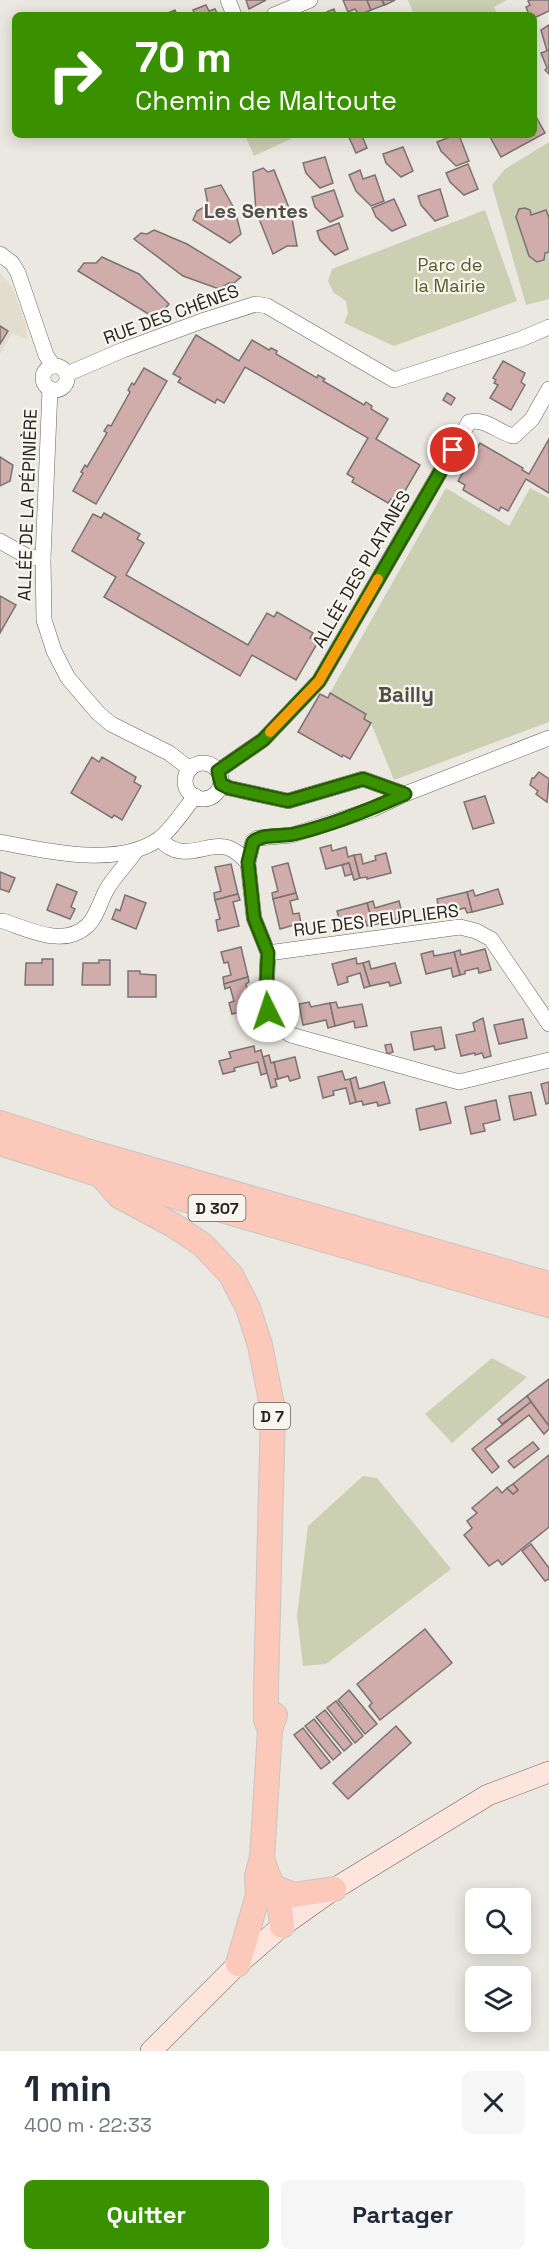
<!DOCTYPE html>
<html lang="fr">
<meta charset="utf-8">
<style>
body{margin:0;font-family:"Space Grotesk",sans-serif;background:#f6f6f7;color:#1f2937;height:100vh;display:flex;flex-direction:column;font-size:22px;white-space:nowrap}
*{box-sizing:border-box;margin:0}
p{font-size:20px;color:#747a83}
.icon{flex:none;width:33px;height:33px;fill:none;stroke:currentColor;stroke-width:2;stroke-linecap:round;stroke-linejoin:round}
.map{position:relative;height:2051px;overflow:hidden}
.side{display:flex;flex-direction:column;background:#fff;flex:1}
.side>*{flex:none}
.banner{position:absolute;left:12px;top:12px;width:525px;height:126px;border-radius:9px;box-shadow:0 3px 15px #0003;background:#399100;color:#fff;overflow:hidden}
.tools{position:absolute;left:465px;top:1888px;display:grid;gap:12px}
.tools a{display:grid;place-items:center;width:66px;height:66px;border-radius:9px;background:#fff;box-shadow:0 3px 15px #0003;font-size:30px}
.pin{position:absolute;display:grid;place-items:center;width:51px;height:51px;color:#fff;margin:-26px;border:3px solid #fff;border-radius:50%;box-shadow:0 2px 6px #0007}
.me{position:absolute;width:66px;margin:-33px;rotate:356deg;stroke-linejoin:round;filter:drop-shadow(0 0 4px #0008)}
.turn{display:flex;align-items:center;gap:21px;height:126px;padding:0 24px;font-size:27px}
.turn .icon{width:78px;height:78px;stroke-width:2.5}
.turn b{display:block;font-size:42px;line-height:51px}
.round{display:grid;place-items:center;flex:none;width:63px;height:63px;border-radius:9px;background:#f6f6f7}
.summary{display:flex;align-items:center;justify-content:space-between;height:102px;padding:0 24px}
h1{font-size:36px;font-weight:800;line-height:45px}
.primary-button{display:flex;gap:12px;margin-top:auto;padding:12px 24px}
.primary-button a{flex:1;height:69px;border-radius:9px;background:#399100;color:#fff;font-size:24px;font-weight:800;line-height:69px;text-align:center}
.primary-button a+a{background:#f6f6f7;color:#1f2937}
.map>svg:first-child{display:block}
.built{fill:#e3ddcf}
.green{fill:#cbd0b3}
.building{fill:#d0acaa;stroke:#7a7372;stroke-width:1.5}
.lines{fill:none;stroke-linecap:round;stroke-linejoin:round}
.minor-casing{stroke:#68655f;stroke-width:16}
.secondary-casing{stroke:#68655f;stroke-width:22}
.primary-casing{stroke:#c6c6c5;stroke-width:26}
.minor{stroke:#fff;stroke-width:15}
.secondary{stroke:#fde4dc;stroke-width:21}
.primary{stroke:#fbc8b9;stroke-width:24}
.route-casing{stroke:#255e00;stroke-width:15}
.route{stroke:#399100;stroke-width:10}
.slow{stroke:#f59e0b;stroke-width:10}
.labels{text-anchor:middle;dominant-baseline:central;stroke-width:4.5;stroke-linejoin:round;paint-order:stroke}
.shield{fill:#f8f5ee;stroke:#64635e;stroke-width:1.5}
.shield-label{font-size:16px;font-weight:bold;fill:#252421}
.park-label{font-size:18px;fill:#575c2a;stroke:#f8f5ee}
.street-label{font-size:18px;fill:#252421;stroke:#f8f5ee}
.neighbourhood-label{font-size:20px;font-weight:bold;fill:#52504a;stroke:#f8f5ee}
.quarter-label{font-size:21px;font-weight:bold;fill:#52504a;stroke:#f8f5ee}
</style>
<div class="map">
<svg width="549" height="2051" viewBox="0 0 549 2051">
<rect width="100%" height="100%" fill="#eae8e0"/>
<polygon class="built" points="0,273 12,287 26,325 27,340 12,333 0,354"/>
<g class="green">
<polygon points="408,0 507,0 494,7 498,15 414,15"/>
<polygon points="245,135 299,135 254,156"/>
<polygon points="549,142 549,299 526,305 492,185 505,169"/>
<polygon points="485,210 517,301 394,346 344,323 348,313 346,301 334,293 328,281 332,269"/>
<polygon points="446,488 509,526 530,488 549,498 549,722 394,780 371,723 330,693"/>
<polygon points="492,1358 527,1377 452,1443 425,1414"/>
<polygon points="363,1476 377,1478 451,1569 326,1664 303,1666 297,1616 308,1526"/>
</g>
<g class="building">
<polygon points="246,0 266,0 249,9"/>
<polygon points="343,0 367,0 371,10 359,15 355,9 348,12"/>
<polygon points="367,0 382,0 384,5 371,10"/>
<polygon points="382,0 395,0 385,5"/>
<polygon points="530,0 549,0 549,11 534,18 534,15 529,15 526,7 530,5 528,1"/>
<polygon points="206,5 209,11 215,9 218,15 195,15 193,10"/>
<polygon points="334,9 336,15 324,15 328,14 327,12"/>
<polygon points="175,10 177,15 163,15"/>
<polygon points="549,25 549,50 547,51 541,30"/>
<polygon points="549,50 549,74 545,70 547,68 541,53"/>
<polygon points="534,113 545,133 501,157 489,135 534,135"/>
<polygon points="348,135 365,135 362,136 367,148 356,153"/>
<polygon points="455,135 459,135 469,161 456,166 441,151 437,142"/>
<polygon points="403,147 413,171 401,177 386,163 383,154"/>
<polygon points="325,157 333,183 320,188 306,173 303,163"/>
<polygon points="468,164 478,189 464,195 450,182 446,173"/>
<polygon points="263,168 268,172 274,170 291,213 297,246 287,246 273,254 256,211 253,172"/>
<polygon points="360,170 363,179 375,175 384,201 371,206 356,191 349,175"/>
<polygon points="221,185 235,210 241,234 230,243 193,220 197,211 208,205 205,189"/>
<polygon points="440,189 448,216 435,221 421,205 418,196"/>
<polygon points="334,190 343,216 330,222 315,207 312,197"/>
<polygon points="394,199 406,225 392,231 376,217 372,208"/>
<polygon points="525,208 530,210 531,215 546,210 549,218 549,252 545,253 544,260 537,262 529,256 516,217 519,209"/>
<polygon points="339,223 348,249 335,255 320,240 317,231"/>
<polygon points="154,230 187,244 241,277 234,283 229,283 219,289 183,276 134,239 141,233 147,234"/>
<polygon points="102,257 139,274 169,304 162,312 150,315 78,271 84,263 96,263"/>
<polygon points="0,326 8,331 0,344"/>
<polygon points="196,335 239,361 252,340 269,350 271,348 277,351 276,354 317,378 318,375 325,379 323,381 364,405 366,402 372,406 371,409 388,419 376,439 420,465 398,503 391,499 388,503 352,482 354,478 347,474 368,438 245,367 224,403 217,399 215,403 178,382 181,378 173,374"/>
<polygon points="503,361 525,373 521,382 525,385 511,410 490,398 498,385 494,383 496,380 493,378"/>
<polygon points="144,368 167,381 96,504 73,491 83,473 81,472 85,465 87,467 107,433 104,431 108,425 111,426 130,392 128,390 132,383 134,385"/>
<polygon points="447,393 455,398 451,405 443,400"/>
<polygon points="549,439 549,493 526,479 508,511 501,507 499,511 463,490 465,485 458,481 480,443 523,468 522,470 529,474"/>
<polygon points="0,457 13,465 10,481 0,486"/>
<polygon points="104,513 140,534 137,539 144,543 126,575 248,645 267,613 274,617 277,612 313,633 310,638 318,642 296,680 252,655 240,676 104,597 116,577 72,551 93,514 101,518"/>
<polygon points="0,596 16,605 0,633"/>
<polygon points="330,693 366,714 364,719 371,723 350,759 343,755 342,757 298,732 320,694 328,698"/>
<polygon points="92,757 99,762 102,757 136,777 134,782 141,786 122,820 114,815 112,818 71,793"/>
<polygon points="539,772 549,779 547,802 536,794 538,791 530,785 532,778 534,778"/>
<polygon points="485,796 494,823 473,829 464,802"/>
<polygon points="331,845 332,851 346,847 348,857 354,855 360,878 354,880 349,863 326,869 320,848"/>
<polygon points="386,853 391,873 367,879 367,877 360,878 354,855 361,854 363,864 376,860 375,856"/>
<polygon points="288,863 296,893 273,899 272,893 278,891 272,867"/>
<polygon points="349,863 352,874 345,876 342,865"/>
<polygon points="231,864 238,894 215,900 214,893 221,891 215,867"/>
<polygon points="0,872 15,878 9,892 0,889"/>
<polygon points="57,884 77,892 71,907 75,909 70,919 47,910"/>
<polygon points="498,889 503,904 472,912 467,892 473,890 475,896"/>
<polygon points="467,892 472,912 467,913 465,908 440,914 437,899"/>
<polygon points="296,893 298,899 290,901 293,914 299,913 301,923 280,929 273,899"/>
<polygon points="238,894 240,900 233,902 239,926 218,931 216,920 220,919 215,900"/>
<polygon points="125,895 146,903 136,929 112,919 116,909 120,911"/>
<polygon points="373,901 375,908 399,901 403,917 373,925 367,903"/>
<polygon points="367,903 373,925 367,926 365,920 341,926 337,911"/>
<polygon points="241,947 248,977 224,984 223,977 231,975 228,962 224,963 221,952"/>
<polygon points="485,949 491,970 479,973 478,968 465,971 465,974 460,975 454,952 460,950 461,955"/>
<polygon points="433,951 434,956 454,952 460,975 453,977 451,968 426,974 421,954"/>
<polygon points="356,958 357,964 363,963 370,986 364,988 360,973 347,977 348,982 338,985 332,964"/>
<polygon points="42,959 53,959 53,985 25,985 26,963 42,963"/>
<polygon points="99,960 110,960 110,985 82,985 83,963 99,963"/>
<polygon points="369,961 371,969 395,963 401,983 390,986 389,982 370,986 363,963"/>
<polygon points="128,971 140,971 140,974 156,975 156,997 128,997"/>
<polygon points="248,977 249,982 246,984 252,1009 232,1014 229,1003 234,1001 230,987 225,989 224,984"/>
<polygon points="309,1002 311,1007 330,1003 335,1026 328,1028 326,1020 303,1025 299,1004"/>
<polygon points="336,1002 338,1008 362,1004 367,1026 355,1028 354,1021 335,1026 330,1003"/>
<polygon points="483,1018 491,1056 484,1058 482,1053 475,1055 475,1053 461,1056 456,1035 475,1031 473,1023"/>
<polygon points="523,1019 527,1038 499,1044 494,1025"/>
<polygon points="441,1027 445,1048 435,1050 434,1046 414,1050 411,1032"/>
<polygon points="391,1044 393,1052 387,1054 385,1045"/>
<polygon points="254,1046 255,1052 261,1050 267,1073 261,1075 258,1062 234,1068 235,1071 223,1074 219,1061 231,1058 229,1052"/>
<polygon points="269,1055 271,1063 274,1062 278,1079 275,1079 277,1086 271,1088 263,1057"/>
<polygon points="295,1057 300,1078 290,1081 288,1076 278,1079 274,1062"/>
<polygon points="342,1071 345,1080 350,1079 356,1102 350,1104 346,1088 333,1091 334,1095 323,1098 318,1077"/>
<polygon points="356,1077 359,1089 384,1082 390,1103 378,1106 377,1102 363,1105 362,1101 356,1102 350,1079"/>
<polygon points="549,1082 549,1103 546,1104 541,1084"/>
<polygon points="531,1092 536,1115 514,1120 509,1096"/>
<polygon points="496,1100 500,1120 483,1124 485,1131 471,1134 465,1107"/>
<polygon points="446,1102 451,1123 420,1130 416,1109"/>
<polygon points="549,1379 549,1424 548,1425 527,1396"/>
<polygon points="527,1396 531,1402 502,1424 498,1419"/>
<polygon points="531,1402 549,1426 549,1429 544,1434 529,1415 485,1449 499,1467 492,1473 472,1449"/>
<polygon points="533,1442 539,1449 514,1468 508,1461"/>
<polygon points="549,1455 549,1527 502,1565 498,1560 489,1566 464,1535 472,1528 467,1521 477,1513 472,1508 497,1487 502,1493 507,1488 513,1494 518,1490 513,1484"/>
<polygon points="513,1484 518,1490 513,1494 507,1488"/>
<polygon points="531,1544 549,1568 549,1579 545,1581 522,1551"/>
<polygon points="425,1629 452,1663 380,1720 369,1706 372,1703 357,1684"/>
<polygon points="349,1690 377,1724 365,1734 338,1700"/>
<polygon points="336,1701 363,1736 355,1743 327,1708"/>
<polygon points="325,1710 352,1744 344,1751 316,1717"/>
<polygon points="314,1719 341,1753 333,1760 305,1726"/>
<polygon points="396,1726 411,1743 348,1799 333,1783"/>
<polygon points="303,1728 330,1762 321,1769 294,1735"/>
</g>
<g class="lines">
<g class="minor-casing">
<g id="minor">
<polyline points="228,0 234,15"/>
<polyline points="274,15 310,0"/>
<polyline points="0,254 12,263 18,273 46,355 53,366"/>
<circle cx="55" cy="378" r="12"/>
<polyline points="67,374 123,350 202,321 256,304 267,306 394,380 521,339 549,327"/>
<polyline points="50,389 43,558 44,620 54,651 68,678 98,713 111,724 169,753 190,769"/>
<polyline points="0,541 28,557 43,558"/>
<polyline points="549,738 405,794 373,809 292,835 258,838 253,841 248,863 254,918 268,953 266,995 268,1011 276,1025 291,1035 459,1082 549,1060"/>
<circle cx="203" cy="781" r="18"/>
<path d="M 218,771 L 263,740 L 319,681 L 469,422 C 487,418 498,433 514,436 L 532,419 L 549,389"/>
<polyline points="221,784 229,788 288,801 363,779 405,794"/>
<path d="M 160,839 C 184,867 210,837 233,850 C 239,853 244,859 248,863"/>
<path d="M 0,842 C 46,851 118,868 159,839 C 171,830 185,809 195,796"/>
<path d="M 3,921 C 28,929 63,948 87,926 C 97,917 100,901 107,889 C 115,876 126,865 135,852"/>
<polyline points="268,953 460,927 476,931 491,939 549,1024"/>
</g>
</g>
<g class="secondary-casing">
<polyline id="secondary" points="151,2051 238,1964 282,1926 334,1889 488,1795 549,1772"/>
</g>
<g class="primary-casing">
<g id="primary">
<polyline points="0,1123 87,1151 549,1284"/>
<polyline points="0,1143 101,1175 549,1305"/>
<polyline points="101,1175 119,1196 173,1225 203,1245 231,1275 248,1308 260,1345 273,1410 266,1689 266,1720 270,1730"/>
<polyline points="263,1862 280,1908 282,1926"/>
<polyline points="272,1886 293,1895 334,1889"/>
<polyline points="238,1964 258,1895 257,1876 262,1858 270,1730 275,1715"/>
</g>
</g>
<use href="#minor" class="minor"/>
<use href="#secondary" class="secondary"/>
<use href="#primary" class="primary"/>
</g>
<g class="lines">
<g class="route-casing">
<path id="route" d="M 268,1011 L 266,995 L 268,953 L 254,918 L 248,862 L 253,842 C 264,833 281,837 294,834 C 332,825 369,810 405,794 L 363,779 L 288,801 L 229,788 L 221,784 L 218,771 L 263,740 L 319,681 L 453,450"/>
</g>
<use href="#route" class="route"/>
<polyline class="slow" points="270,732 319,681 378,579"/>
</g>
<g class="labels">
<g class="shield">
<rect x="188.5" y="1195" width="57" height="26" rx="4.5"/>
<rect x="254" y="1403" width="36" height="26" rx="4.5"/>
</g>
<g class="shield-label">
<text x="217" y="1208">D 307</text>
<text x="272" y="1416">D 7</text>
</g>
<g class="park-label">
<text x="450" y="264">Parc de<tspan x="450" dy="21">la Mairie</tspan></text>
</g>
<g class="street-label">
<text transform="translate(171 314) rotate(-20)">RUE DES CHÊNES</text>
<text transform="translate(27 505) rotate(-88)">ALLÉE DE LA PÉPINIÈRE</text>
<text transform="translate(361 569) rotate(-60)">ALLÉE DES PLATANES</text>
<text transform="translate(376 920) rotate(-7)">RUE DES PEUPLIERS</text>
</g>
<g class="neighbourhood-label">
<text x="256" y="211">Les Sentes</text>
</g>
<g class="quarter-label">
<text x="406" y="694">Bailly</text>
</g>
</g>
</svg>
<div class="tools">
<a><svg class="icon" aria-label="search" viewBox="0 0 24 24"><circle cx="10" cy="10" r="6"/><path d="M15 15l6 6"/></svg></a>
<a><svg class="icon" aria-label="layers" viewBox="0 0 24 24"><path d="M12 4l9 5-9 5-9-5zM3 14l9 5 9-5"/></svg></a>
</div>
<div class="pin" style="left:453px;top:450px;background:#d93025"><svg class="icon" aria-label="arrive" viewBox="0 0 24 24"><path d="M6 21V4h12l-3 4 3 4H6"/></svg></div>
<svg class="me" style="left:268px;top:1011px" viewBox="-20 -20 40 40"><circle r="19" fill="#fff"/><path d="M0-13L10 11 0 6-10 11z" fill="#399100"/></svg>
<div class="banner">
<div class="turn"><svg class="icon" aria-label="right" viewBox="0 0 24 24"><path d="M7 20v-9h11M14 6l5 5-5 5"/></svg><div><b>70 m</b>Chemin de Maltoute</div></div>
</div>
</div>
<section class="side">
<div class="summary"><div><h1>1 min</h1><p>400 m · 22:33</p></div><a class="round"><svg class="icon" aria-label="close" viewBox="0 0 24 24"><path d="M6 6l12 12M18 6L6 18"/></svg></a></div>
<div class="primary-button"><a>Quitter</a><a>Partager</a></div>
</section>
